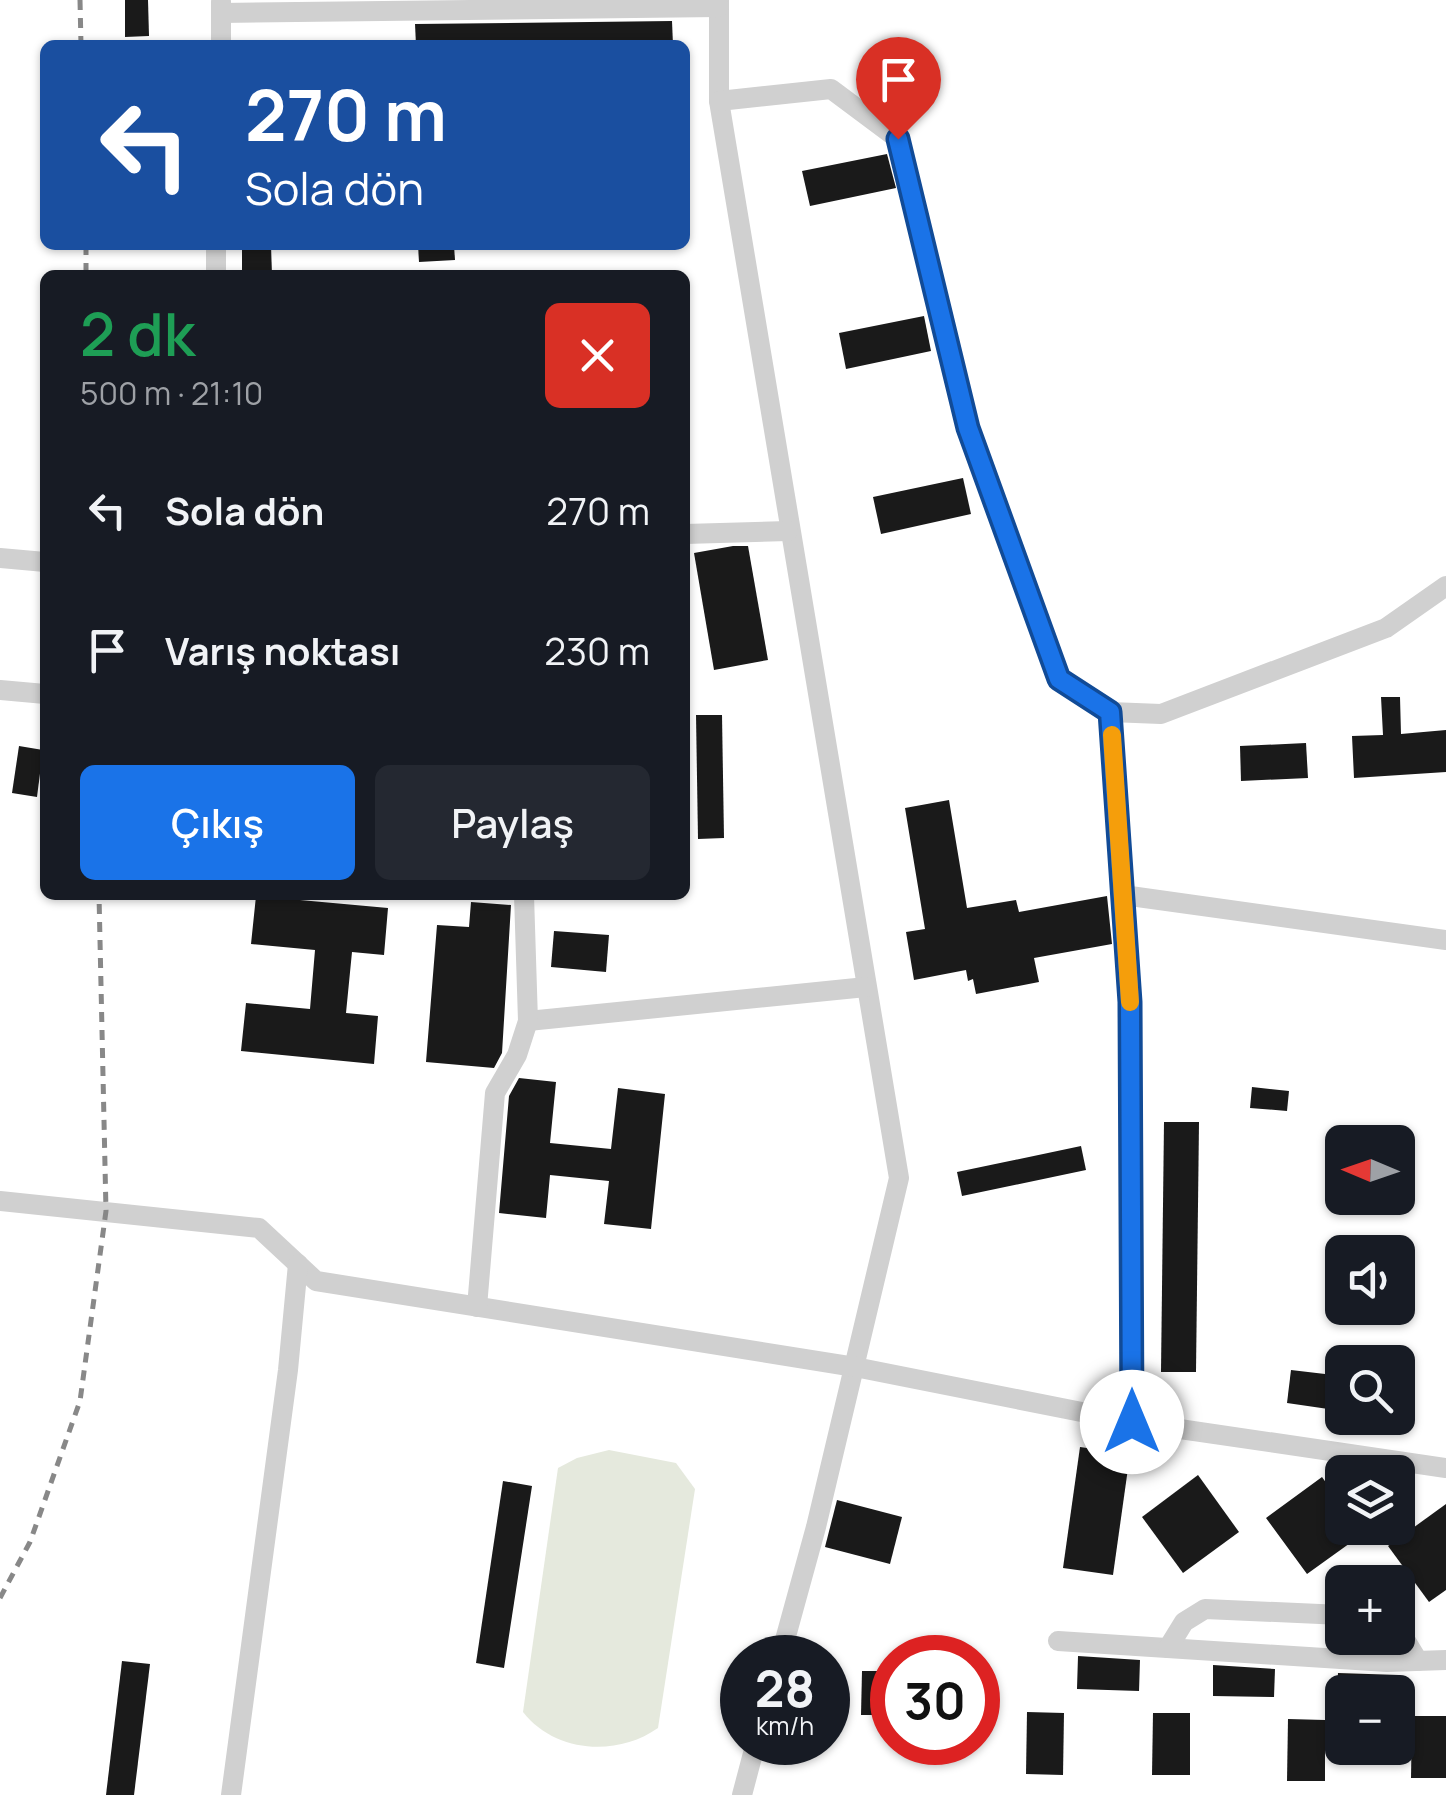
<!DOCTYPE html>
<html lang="tr">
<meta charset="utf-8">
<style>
body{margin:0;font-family:Manrope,sans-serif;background:#242831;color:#f1f3f6;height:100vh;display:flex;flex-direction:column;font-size:38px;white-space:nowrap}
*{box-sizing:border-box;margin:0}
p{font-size:32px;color:#9ea1a6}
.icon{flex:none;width:55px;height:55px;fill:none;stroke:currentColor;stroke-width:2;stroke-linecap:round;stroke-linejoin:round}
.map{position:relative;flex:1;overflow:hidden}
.sheet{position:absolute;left:40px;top:270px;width:650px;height:630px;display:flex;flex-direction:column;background:#171b24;border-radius:15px;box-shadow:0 2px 8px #0004}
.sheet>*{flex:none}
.top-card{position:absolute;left:40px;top:40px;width:650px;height:210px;border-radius:15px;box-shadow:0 2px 8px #0004;background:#1a4fa0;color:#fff;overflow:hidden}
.needle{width:65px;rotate:272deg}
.buttons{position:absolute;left:1325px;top:1125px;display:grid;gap:20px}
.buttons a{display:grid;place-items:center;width:90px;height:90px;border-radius:15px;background:#171b24;box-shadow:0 2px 8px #0004;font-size:50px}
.speed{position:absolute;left:720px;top:1635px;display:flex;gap:20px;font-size:50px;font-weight:700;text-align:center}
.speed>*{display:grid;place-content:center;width:130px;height:130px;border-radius:50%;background:#171b24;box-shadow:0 2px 8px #0004;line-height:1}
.speed small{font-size:25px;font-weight:400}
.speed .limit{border:15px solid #d22;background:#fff;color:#111}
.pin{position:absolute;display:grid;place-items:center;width:85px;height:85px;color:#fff;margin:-102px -42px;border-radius:50% 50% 50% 0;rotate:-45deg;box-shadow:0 0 10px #0007}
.pin .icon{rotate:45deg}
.me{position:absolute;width:110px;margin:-55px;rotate:0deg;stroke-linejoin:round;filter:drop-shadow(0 0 8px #0008)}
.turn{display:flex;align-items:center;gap:35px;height:210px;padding:0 40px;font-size:45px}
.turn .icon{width:130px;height:130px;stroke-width:2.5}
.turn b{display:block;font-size:70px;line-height:85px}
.round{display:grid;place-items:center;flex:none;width:105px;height:105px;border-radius:15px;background:#242831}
.head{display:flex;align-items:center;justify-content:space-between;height:170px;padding:0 40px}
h1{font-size:60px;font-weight:600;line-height:75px;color:#1e9e55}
.primary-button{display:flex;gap:20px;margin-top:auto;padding:20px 40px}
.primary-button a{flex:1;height:115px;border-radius:15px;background:#1a73e8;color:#fff;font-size:40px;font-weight:600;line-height:115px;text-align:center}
.primary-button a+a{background:#242831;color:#f1f3f6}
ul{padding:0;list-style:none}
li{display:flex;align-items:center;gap:30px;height:140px;padding:0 40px}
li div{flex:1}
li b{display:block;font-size:38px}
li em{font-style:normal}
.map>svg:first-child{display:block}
.green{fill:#e5e9dd}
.building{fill:#1a1a1a}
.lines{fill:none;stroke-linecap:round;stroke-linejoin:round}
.minor{stroke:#d0d0d0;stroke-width:20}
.rail{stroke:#888;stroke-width:5;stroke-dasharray:10 8;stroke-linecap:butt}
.route-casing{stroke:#114b97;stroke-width:25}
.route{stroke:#1a73e8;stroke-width:18}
.slow{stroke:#f59e0b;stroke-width:18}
</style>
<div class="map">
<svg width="1446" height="1795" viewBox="0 0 1446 1795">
<rect width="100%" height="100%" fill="#fff"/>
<path class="green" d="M 609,1450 L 676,1463 L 695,1489 L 658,1728 C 617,1757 555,1753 523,1712 L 558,1468 L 577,1458 Z"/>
<g class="building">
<polygon points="125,0 148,0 149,36 125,37"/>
<polygon points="672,21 673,45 416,45 415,24"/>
<polygon points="887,154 896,188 810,206 802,171"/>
<polygon points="242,245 271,245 272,275 242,275"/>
<polygon points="418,245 454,245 455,260 419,262"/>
<polygon points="924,316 931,351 846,369 839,333"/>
<polygon points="963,478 971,514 881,534 873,497"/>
<polygon points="733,546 748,546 768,660 714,670 694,553"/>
<polygon points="1381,697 1400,697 1401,734 1446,730 1446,772 1354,778 1352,736 1383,735"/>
<polygon points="696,715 722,715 724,838 698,839"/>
<polygon points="1306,743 1308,778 1241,781 1240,746"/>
<polygon points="19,746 43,750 37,797 12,793"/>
<polygon points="949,800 967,908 1016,900 1019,912 1107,896 1112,944 1034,958 1039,982 976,994 973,979 968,981 966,970 914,980 906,932 925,929 905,808"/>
<polygon points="256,896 388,908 384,955 352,952 346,1013 378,1016 374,1064 241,1051 246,1003 310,1009 315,950 251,944"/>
<polygon points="471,902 511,905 502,1053 494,1068 426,1062 437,925 469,927"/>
<polygon points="554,931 609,935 606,972 551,967"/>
<polygon points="519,1078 556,1082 550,1143 611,1149 618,1088 665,1094 651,1229 604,1224 609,1181 550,1175 546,1218 499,1213 509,1096"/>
<polygon points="1252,1087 1289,1091 1287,1111 1250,1108"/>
<polygon points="1164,1122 1199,1122 1196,1372 1161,1372"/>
<polygon points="1081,1146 1086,1170 962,1196 957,1172"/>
<polygon points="1291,1370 1342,1376 1342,1411 1287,1403"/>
<polygon points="1080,1447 1130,1454 1113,1575 1063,1568"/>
<polygon points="1198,1475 1239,1532 1183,1573 1142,1517"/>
<polygon points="1322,1477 1342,1505 1342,1528 1371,1528 1307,1574 1266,1518"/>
<polygon points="503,1481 532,1486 504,1668 476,1663"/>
<polygon points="837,1500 902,1517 890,1564 825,1547"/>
<polygon points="1446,1504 1446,1590 1429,1602 1388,1546"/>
<polygon points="1078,1656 1140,1660 1139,1691 1077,1689"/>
<polygon points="122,1661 150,1664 134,1795 106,1795"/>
<polygon points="1213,1665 1275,1669 1274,1697 1213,1696"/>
<polygon points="862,1671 892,1671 892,1715 861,1715"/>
<polygon points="1338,1673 1399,1675 1399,1692 1337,1692"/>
<polygon points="1027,1712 1064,1713 1063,1775 1026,1774"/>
<polygon points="1153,1713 1190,1713 1190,1775 1152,1775"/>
<polygon points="1412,1716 1446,1716 1446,1778 1411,1778"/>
<polygon points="1288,1719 1325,1720 1325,1781 1287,1781"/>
</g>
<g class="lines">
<g class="minor">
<polyline points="719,0 719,101 899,1178 816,1527 780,1658"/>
<polyline points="221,13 719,7"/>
<polyline points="221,45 221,2"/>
<polyline points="719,101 831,89 898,139 968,427 1059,679 1110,712 1130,1002 1132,1422"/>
<polyline points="216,275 216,245"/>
<polyline points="685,534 788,531"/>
<polyline points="0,558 45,562"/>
<polyline points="0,690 45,694"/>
<polyline points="1110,712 1161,714 1386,628 1446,586"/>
<polyline points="1123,895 1446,940"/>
<polyline points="528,1021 866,987"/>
<polyline points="0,1201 259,1228 316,1281 855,1367 1132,1422 1446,1468"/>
<polyline points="477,1307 495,1093 517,1055 528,1021 524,895"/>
<polyline points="1398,1628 1418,1661"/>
<polyline points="1058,1641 1387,1662 1446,1660"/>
<polyline points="1168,1648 1184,1622 1205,1609 1342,1615"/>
<polyline points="231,1795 288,1370 298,1264"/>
<polyline points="742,1795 756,1742"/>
</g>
<g class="rail">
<polyline points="80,0 81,45"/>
<polyline points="86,245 86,275"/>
<polyline points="0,1598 30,1542 80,1401 106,1211 99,895"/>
</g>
</g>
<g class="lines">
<g class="route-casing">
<polyline id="route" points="898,139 968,428 1059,679 1110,712 1130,1002 1132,1422"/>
</g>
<use href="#route" class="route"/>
<polyline class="slow" points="1112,735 1130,1002"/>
</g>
</svg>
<div class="buttons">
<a><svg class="needle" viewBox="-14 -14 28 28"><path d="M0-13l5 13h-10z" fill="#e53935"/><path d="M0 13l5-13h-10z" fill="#9ea1a6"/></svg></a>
<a><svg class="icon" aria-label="sound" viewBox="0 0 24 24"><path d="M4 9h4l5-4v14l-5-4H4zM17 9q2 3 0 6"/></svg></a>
<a><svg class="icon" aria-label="search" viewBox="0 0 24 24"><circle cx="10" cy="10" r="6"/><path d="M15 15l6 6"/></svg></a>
<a><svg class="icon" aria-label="layers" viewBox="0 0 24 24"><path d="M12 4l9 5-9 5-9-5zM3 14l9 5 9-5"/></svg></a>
<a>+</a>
<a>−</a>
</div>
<div class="speed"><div>28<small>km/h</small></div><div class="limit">30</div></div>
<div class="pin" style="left:898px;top:139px;background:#d93025"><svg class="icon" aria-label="arrive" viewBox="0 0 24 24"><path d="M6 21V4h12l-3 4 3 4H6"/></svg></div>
<svg class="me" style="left:1132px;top:1422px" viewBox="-20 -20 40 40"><circle r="19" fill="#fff"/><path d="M0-13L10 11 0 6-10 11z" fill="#1a73e8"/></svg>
<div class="top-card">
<div class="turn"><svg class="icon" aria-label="left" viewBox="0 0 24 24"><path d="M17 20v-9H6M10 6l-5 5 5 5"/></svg><div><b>270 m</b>Sola dön</div></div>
</div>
<section class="sheet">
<div class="head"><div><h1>2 dk</h1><p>500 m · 21:10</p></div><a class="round" style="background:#d93025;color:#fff"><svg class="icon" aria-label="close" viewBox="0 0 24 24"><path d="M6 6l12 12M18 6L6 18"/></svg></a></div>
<ul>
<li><svg class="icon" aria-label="left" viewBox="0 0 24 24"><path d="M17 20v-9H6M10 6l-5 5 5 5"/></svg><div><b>Sola dön</b></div><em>270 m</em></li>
<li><svg class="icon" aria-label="arrive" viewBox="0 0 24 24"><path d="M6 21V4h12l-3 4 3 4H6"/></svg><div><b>Varış noktası</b></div><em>230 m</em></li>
</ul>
<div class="primary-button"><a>Çıkış</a><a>Paylaş</a></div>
</section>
</div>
